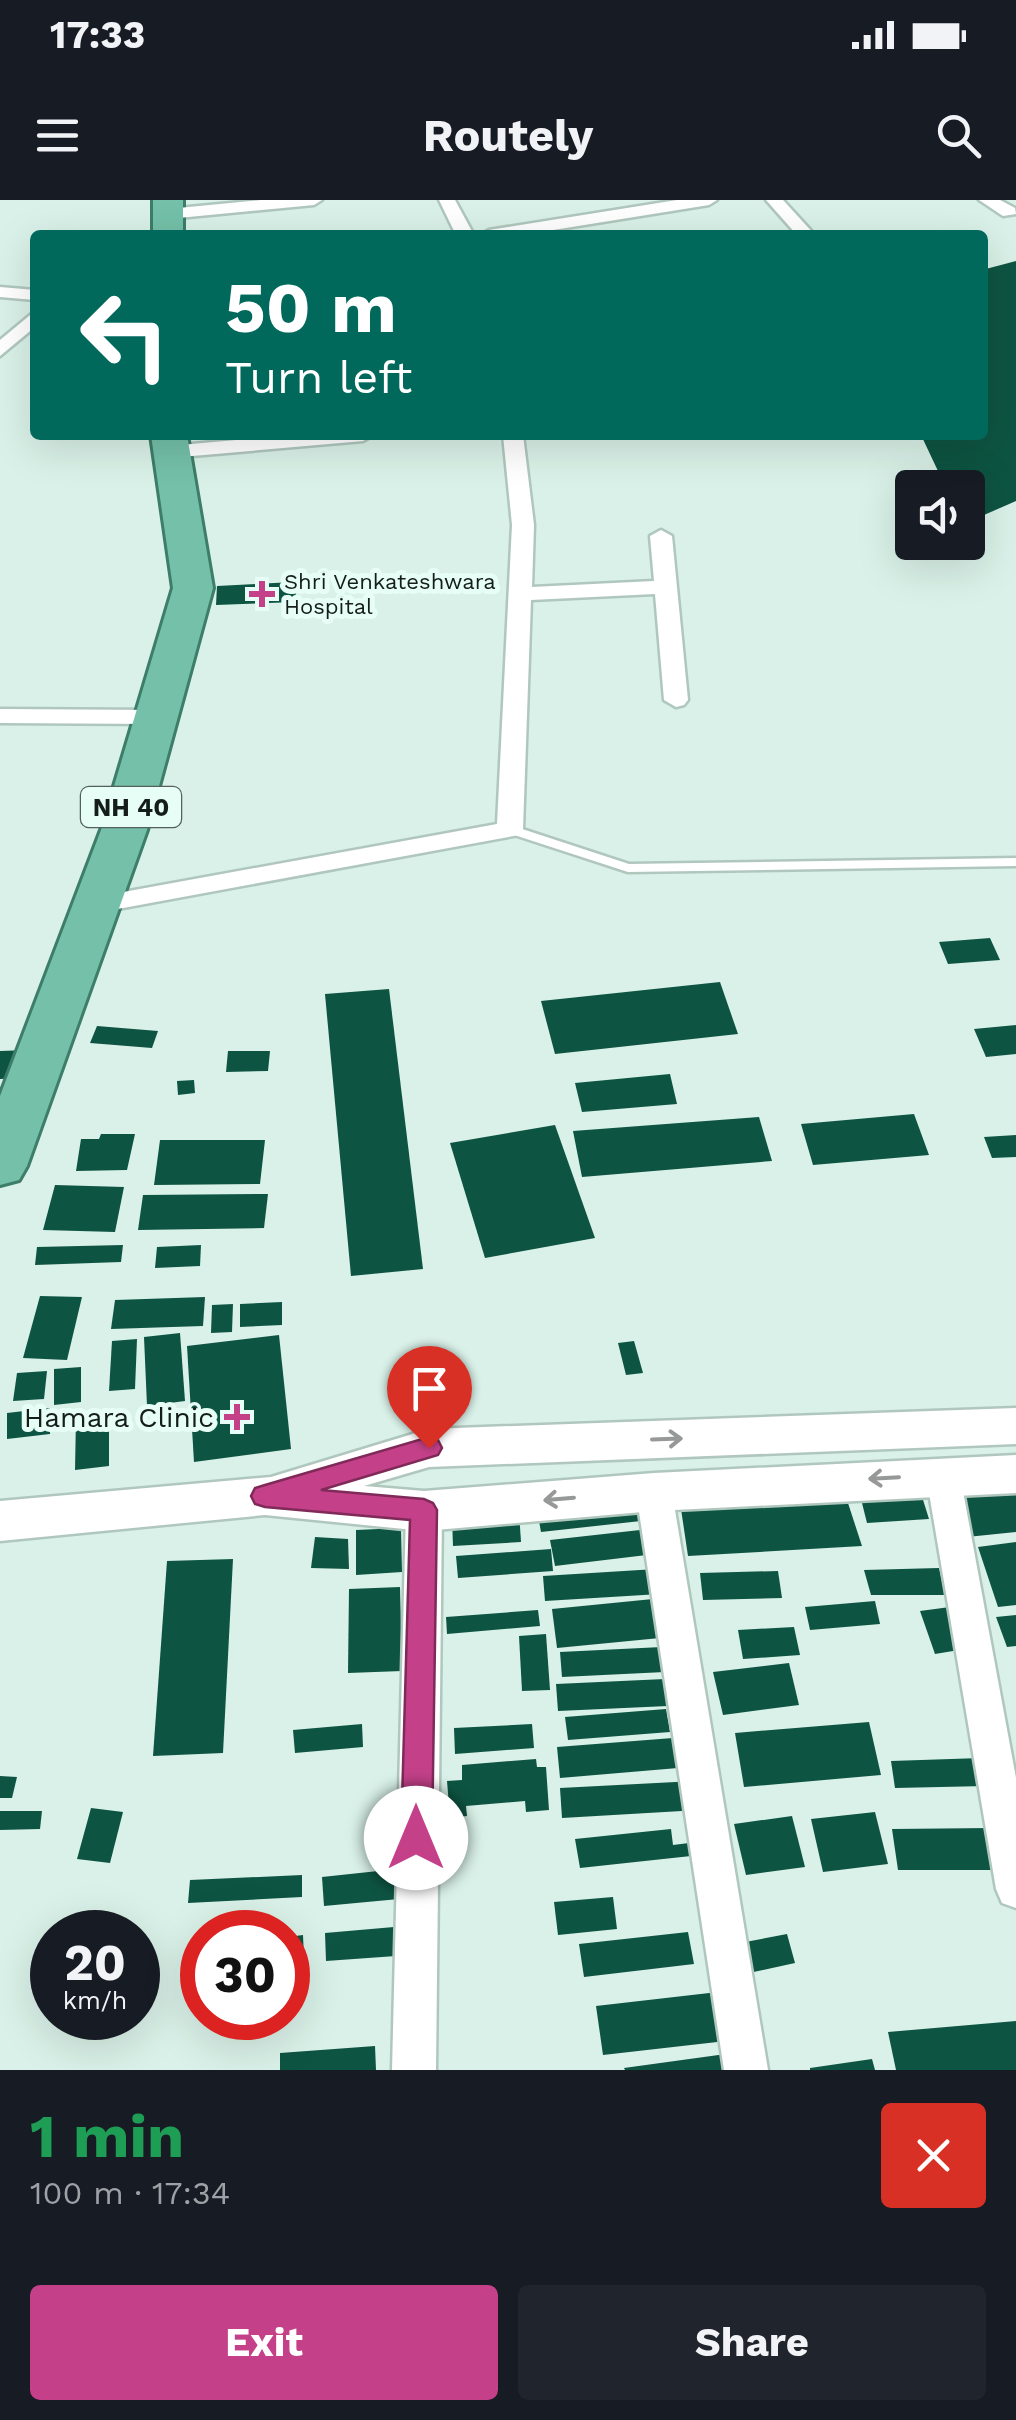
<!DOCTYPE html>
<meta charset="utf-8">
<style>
body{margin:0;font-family:"Work Sans",sans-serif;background:#20242c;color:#f1f3f6;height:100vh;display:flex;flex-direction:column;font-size:38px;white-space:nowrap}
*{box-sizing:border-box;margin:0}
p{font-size:32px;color:#9ea1a6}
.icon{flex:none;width:55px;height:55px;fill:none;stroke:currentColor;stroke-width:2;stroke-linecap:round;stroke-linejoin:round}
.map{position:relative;height:1870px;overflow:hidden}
.drawer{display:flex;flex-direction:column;background:#171b24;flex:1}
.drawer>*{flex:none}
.hud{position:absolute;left:30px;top:30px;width:958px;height:210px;border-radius:10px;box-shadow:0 10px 40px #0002;background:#00695c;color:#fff;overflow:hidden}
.buttons{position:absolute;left:895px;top:270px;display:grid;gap:20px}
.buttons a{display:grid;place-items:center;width:90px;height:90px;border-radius:10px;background:#171b24;box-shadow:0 10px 40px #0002;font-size:50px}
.speed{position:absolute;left:30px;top:1710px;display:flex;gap:20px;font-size:50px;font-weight:700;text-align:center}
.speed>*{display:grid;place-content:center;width:130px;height:130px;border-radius:50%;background:#171b24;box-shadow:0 10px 40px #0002;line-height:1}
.speed small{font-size:25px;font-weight:400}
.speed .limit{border:15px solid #d22;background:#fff;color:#111}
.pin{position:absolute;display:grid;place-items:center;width:85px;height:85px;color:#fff;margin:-102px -42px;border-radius:50% 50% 50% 0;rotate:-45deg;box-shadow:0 0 10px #0007}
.pin .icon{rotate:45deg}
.me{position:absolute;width:110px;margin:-55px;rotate:0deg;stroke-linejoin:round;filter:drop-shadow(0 0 8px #0008)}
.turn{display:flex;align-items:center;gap:35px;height:210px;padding:0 30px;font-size:45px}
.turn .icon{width:130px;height:130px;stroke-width:2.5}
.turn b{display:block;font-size:70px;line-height:85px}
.round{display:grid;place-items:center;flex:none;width:105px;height:105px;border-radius:10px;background:#20242c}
.head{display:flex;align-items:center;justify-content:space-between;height:170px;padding:0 30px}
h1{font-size:60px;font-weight:700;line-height:75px;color:#1e9e55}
.cta{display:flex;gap:20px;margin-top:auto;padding:20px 30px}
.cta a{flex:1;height:115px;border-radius:10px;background:#c44189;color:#fff;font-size:40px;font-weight:700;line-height:115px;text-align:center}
.cta a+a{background:#20242c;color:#f1f3f6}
.status{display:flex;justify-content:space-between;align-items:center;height:70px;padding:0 50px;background:#171b24;direction:ltr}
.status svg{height:28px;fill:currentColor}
header{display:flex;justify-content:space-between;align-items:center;height:130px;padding:0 30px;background:#171b24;font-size:45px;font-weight:700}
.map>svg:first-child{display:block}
.building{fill:#0e5442}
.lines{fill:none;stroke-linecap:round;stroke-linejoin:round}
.service-casing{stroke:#b0c7be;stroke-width:5}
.minor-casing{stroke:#b0c7be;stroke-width:5}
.tertiary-casing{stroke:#b0c7be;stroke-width:5}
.trunk-casing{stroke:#3d7d69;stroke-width:6}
.service{fill:#fff;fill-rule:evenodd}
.minor{fill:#fff;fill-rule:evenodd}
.tertiary{fill:#fff;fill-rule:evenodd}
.trunk{fill:#74c0a8;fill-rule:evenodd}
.oneway{stroke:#969998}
.route{fill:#c44189;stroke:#7f2a59;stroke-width:2.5}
.poi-dot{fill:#c44189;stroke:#e6fef5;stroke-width:4}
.labels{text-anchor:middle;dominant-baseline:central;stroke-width:10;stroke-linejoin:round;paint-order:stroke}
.far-poi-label{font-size:22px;fill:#151d1a;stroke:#e6fef5;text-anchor:start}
.shield{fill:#e6fef5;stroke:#54605c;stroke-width:2.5}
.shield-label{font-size:25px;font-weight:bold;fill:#151d1a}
.poi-label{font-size:28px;fill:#151d1a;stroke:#e6fef5;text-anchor:end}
</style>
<div class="status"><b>17:33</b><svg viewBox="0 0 49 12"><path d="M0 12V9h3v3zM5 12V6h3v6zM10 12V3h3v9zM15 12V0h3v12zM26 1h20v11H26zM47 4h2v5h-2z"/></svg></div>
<header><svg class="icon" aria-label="menu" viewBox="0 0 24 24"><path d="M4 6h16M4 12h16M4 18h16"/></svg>Routely<svg class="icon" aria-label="search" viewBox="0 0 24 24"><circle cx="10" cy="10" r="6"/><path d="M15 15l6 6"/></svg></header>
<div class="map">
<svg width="1016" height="1870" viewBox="0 0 1016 1870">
<rect width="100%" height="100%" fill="#d9f1e8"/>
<g class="building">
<polygon points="1016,61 1016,301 968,322 968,288 946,288 921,235 982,235 982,70"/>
<polygon points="295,382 296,402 216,405 217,386"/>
<polygon points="990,738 1000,760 948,764 939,742"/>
<polygon points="720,782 738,834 555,854 541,801"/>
<polygon points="389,789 423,1069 351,1076 325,794"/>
<polygon points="1016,825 1016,854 986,857 974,829"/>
<polygon points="97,826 158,831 152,848 90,843"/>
<polygon points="28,850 23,878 0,879 0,851"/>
<polygon points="228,851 270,851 268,871 226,872"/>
<polygon points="670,874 677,904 582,912 575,883"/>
<polygon points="194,880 195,893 178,895 177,881"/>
<polygon points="914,914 929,955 813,965 801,924"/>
<polygon points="759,917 772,961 582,977 573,931"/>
<polygon points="555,925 595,1038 485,1058 450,943"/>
<polygon points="101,934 135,934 127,970 76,971 81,939 99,939"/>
<polygon points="1016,935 1016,957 992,958 984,937"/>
<polygon points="160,940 265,940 260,984 154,985"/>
<polygon points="55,985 124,987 115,1032 43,1030"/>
<polygon points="268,994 264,1028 138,1030 143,995"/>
<polygon points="123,1045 121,1062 35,1065 37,1047"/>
<polygon points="201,1045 200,1066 155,1068 157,1047"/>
<polygon points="40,1096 82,1097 67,1160 23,1158"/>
<polygon points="205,1097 203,1126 111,1129 115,1100"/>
<polygon points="282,1102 282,1125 240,1127 240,1104"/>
<polygon points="233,1104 232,1132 211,1133 212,1105"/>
<polygon points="180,1133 185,1201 147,1206 144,1137"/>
<polygon points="279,1135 291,1249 194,1262 187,1146"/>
<polygon points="137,1139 135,1189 109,1191 112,1141"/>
<polygon points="634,1141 643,1173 626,1175 618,1143"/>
<polygon points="81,1167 81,1202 54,1205 54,1169"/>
<polygon points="47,1171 44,1199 13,1201 17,1173"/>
<polygon points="50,1208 50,1234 7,1239 7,1213"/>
<polygon points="109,1214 109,1266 75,1270 76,1218"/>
<polygon points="919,1287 929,1319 867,1323 859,1291"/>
<polygon points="1016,1287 1016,1332 967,1337 952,1294"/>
<polygon points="646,1298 650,1320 541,1332 537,1310"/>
<polygon points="847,1300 862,1346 688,1356 681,1309"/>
<polygon points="519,1312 521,1342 453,1346 452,1317"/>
<polygon points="401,1328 402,1372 356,1375 356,1330"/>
<polygon points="649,1329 655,1354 555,1366 550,1340"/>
<polygon points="315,1337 348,1339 349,1369 311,1368"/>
<polygon points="1016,1342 1016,1405 998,1407 978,1347"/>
<polygon points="551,1349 553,1371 458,1378 456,1356"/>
<polygon points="233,1359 223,1553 153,1556 167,1361"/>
<polygon points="939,1368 945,1395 871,1395 864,1370"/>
<polygon points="656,1369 660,1394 545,1401 543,1376"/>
<polygon points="778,1371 782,1398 703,1400 700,1373"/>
<polygon points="400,1387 402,1471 348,1473 349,1389"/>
<polygon points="653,1399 660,1438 557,1448 552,1409"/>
<polygon points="875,1401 880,1424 810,1430 805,1407"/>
<polygon points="950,1407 965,1449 935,1454 920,1411"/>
<polygon points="538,1410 540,1426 447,1434 446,1417"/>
<polygon points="1016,1415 1016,1446 1007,1447 996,1417"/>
<polygon points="794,1427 800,1455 743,1459 738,1430"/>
<polygon points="546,1434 550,1490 522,1491 519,1436"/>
<polygon points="662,1447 665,1472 562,1477 560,1452"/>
<polygon points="789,1463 799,1505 723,1515 713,1472"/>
<polygon points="665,1479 668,1506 558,1511 556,1484"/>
<polygon points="666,1509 670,1532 568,1540 565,1517"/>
<polygon points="869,1522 881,1575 744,1587 735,1533"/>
<polygon points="362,1524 363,1547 295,1553 293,1530"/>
<polygon points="532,1524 534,1548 455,1554 454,1528"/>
<polygon points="673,1538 678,1568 560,1578 557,1547"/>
<polygon points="981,1558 986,1586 895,1588 891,1561"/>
<polygon points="536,1559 537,1567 546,1567 549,1610 526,1612 525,1601 466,1606 467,1616 450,1618 447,1581 462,1580 462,1565"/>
<polygon points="0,1576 17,1577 12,1598 0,1598"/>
<polygon points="695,1581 699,1610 562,1618 560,1588"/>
<polygon points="91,1608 123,1612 110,1663 77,1659"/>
<polygon points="0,1611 42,1611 40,1629 0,1630"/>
<polygon points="875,1612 888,1664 823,1672 811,1619"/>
<polygon points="792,1616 805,1667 746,1675 734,1624"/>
<polygon points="991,1628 998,1670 898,1670 892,1629"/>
<polygon points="671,1629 673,1645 689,1643 691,1656 580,1668 575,1639"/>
<polygon points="397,1669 399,1699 324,1706 322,1677"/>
<polygon points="302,1675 302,1697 188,1703 190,1680"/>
<polygon points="613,1697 617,1729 558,1735 554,1702"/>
<polygon points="394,1727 396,1756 326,1761 325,1733"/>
<polygon points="688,1732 694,1764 584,1777 579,1744"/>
<polygon points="787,1734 795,1763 749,1773 740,1743"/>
<polygon points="303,1735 304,1758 288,1761 288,1737"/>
<polygon points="718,1792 726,1841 603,1855 596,1806"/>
<polygon points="1016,1821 1016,1870 896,1870 888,1832"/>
<polygon points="375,1846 376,1870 280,1870 280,1853"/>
<polygon points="733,1853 736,1870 625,1870 624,1868"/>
<polygon points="872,1859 875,1870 810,1870 810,1868"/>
</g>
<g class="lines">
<g class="service-casing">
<polygon id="service" points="510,625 629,664 1016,658 1016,666 628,672 505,632 504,629 505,626"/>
</g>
<g class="minor-casing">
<g id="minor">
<polygon points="261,0 322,0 314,5 168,19 159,14 168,9"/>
<polygon points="439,0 455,0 474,35 456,35"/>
<polygon points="677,0 717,0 709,5 522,35 480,35 489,30"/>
<polygon points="766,0 783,0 815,35 797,35"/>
<polygon points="979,0 1000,0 1015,8 1016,14 1003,16"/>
<polygon points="0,87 35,90 35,100 0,97"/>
<polygon points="35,111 35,127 0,156 0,140"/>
<polygon points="294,235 373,235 363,241 169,258 159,252 169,246"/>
<polygon points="503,235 523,235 534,325 532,387 654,381 650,336 661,330 672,336 688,500 684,505 676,507 664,500 655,394 531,400 523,629 519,635 96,713 87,711 83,705 96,697 497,624 512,325"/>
<polygon points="0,509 156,510 168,517 156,524 0,523"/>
<polygon points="943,1261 955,1265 960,1275 1016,1578 1016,1708 1002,1703 996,1689 926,1275 931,1265"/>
<polygon points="654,1278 666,1282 672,1292 768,1870 724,1870 636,1292 642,1282"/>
<polygon points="424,1296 436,1301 442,1311 436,1870 392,1870 406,1311 412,1301"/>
</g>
</g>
<g class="tertiary-casing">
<polygon id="tertiary" points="1016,1208 1016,1244 429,1267 364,1286 424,1291 654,1273 1016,1255 1016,1293 654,1311 424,1331 265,1315 0,1341 0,1301 271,1277 429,1229"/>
</g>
<g class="trunk-casing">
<g id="trunk">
<rect x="153" y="0" width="30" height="35"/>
<polygon points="151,235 187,235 213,388 147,630 27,966 19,980 0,985 0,896 101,630 173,388"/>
</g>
</g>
<use href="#service" class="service"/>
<use href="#minor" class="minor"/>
<use href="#tertiary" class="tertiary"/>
<use href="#trunk" class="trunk"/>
</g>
<defs><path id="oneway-shaft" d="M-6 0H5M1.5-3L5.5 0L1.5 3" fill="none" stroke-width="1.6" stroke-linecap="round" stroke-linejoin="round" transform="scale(2.5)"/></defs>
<g class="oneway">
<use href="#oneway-shaft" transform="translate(667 1239) rotate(-2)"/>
<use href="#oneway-shaft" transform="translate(884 1278) rotate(177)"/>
<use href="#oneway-shaft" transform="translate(559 1299) rotate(175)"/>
</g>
<polygon class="route" points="429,1237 438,1240 442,1248 438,1255 321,1290 424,1299 433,1303 437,1310 432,1638 427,1648 416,1652 406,1648 401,1638 410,1320 265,1307 255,1304 251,1296 255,1288 265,1285"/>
<g class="poi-dot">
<path d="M257 379h10v10h10v10h-10v10h-10v-10h-10v-10h10z"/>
<path d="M232 1202h10v10h10v10h-10v10h-10v-10h-10v-10h10z"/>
</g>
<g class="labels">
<g class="far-poi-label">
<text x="284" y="381">Shri Venkateshwara<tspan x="284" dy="25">Hospital</tspan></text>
</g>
<rect class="shield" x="81" y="587" width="100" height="40" rx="8"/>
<g class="shield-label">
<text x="131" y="607">NH 40</text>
</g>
<g class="poi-label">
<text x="214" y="1217">Hamara Clinic</text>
</g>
</g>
</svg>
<div class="buttons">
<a><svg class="icon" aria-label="sound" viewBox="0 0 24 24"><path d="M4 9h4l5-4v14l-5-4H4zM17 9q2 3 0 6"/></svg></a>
</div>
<div class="speed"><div>20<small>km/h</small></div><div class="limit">30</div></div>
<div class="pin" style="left:429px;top:1248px;background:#d93025"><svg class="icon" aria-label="arrive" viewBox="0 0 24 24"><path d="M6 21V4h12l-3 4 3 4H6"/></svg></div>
<svg class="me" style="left:416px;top:1638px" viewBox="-20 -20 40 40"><circle r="19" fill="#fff"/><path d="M0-13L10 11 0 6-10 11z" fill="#c44189"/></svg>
<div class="hud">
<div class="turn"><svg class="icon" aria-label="left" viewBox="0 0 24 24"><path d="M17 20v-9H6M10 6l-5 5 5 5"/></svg><div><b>50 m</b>Turn left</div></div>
</div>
</div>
<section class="drawer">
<div class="head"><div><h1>1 min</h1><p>100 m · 17:34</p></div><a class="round" style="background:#d93025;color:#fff"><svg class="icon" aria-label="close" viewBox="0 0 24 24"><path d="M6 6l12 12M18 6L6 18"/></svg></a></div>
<div class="cta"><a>Exit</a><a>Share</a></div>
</section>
